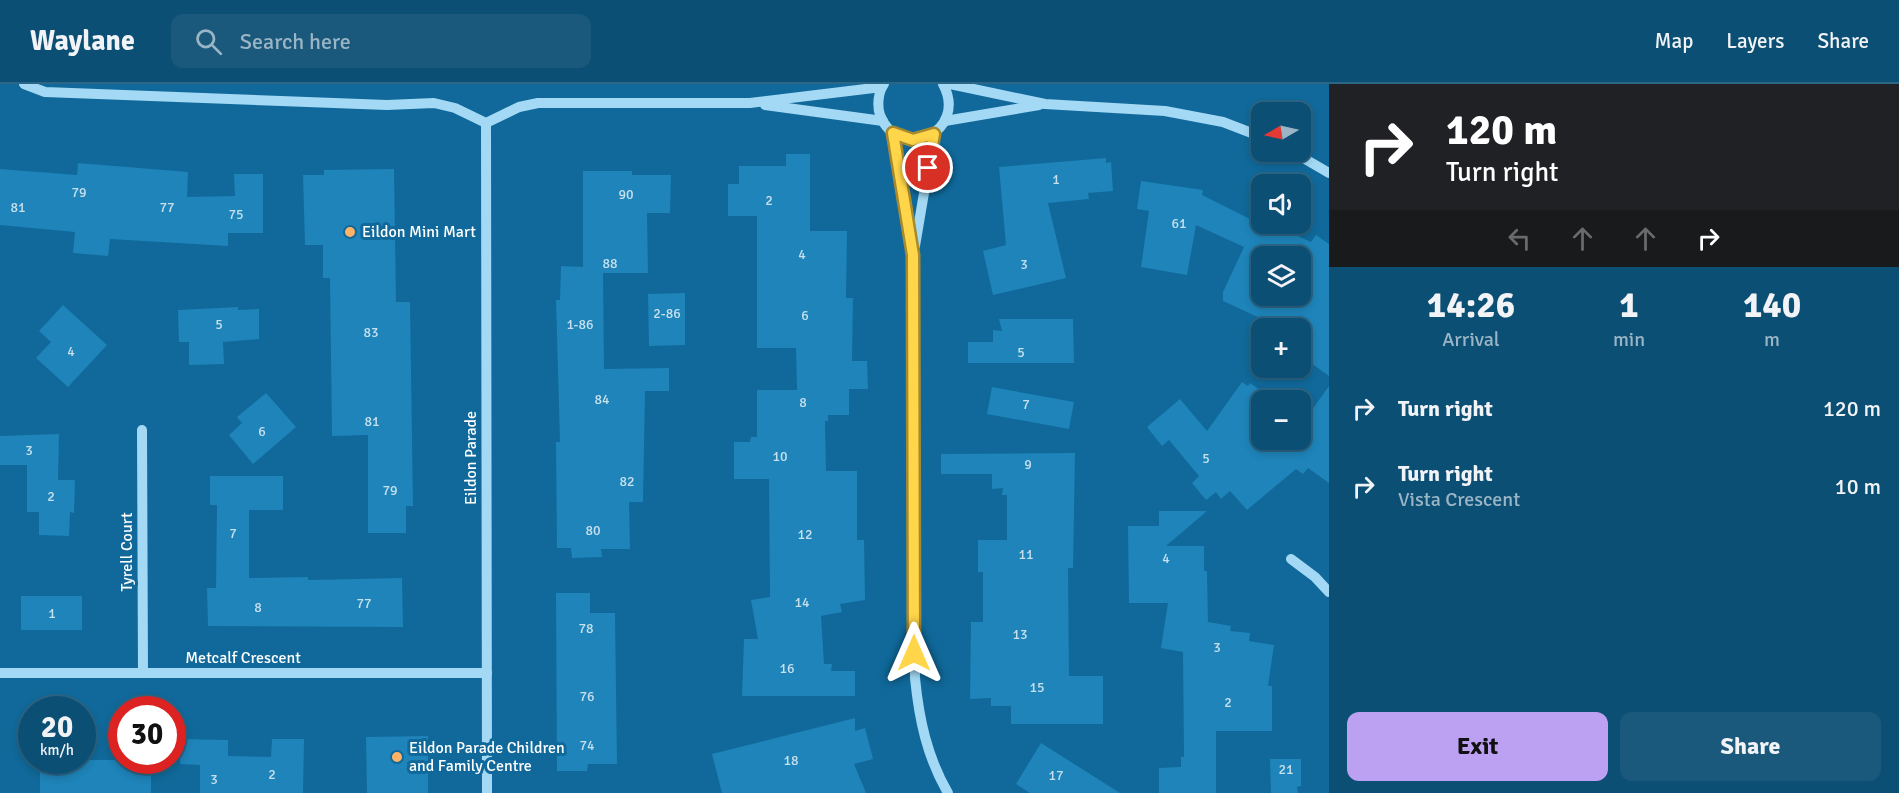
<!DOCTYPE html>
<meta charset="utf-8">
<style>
body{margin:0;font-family:Signika,sans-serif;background:#1a597c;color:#f1f3f6;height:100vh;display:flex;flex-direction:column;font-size:22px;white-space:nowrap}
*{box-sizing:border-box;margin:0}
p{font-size:20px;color:#9ab5c5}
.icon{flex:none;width:33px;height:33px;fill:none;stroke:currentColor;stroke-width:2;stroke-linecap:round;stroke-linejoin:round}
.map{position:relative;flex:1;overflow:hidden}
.side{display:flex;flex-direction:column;background:#0c4f74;width:570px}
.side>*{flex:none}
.guide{background:#202124;color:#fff;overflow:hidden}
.needle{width:39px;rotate:261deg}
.buttons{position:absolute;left:1251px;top:18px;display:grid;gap:12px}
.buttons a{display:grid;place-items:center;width:60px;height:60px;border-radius:12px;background:#0c4f74;box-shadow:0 3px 9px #0003,0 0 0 2px #2c6686;font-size:30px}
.speed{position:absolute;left:18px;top:612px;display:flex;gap:12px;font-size:30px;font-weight:700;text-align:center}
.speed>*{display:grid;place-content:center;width:78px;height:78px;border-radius:50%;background:#0c4f74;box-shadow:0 3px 9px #0003,0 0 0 2px #2c6686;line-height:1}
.speed small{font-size:15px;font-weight:400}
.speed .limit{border:9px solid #d22;background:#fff;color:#111}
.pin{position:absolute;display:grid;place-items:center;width:51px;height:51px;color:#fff;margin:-26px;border:3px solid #fff;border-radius:50%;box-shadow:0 2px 6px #0007}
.me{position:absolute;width:66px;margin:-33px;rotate:0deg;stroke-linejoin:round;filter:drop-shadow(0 0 4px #0008)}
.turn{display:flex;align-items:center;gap:21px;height:126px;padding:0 18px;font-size:27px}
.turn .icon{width:78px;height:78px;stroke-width:2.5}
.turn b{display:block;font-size:42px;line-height:51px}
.lanes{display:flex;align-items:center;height:57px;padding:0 18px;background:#0003;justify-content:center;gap:30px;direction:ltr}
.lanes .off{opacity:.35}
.eta{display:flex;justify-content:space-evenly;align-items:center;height:102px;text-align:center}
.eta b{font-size:36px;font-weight:800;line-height:42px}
.primary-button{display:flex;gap:12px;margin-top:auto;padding:12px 18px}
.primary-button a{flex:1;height:69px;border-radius:12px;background:#bca0f2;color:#111;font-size:24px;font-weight:800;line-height:69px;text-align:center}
.primary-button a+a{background:#1a597c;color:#f1f3f6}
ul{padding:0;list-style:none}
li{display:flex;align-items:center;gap:18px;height:78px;padding:0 18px}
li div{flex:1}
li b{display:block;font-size:22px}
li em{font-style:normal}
header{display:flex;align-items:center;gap:36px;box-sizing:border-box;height:84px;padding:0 30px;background:#0c4f74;border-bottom:2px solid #2c6686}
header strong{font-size:28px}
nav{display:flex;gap:33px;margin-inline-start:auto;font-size:21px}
.search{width:420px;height:54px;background:#1a597c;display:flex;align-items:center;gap:15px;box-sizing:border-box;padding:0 21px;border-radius:12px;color:#9ab5c5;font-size:22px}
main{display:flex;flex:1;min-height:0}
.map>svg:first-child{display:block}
.building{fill:#1e84b9;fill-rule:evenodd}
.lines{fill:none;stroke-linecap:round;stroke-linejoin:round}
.minor{stroke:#a3d9f4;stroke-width:10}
.route-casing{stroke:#a68a30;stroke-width:15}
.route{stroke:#ffd54a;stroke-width:10}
.poi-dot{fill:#ffb366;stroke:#10699a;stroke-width:2}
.labels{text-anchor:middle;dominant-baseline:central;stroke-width:6;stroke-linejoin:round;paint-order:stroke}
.number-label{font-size:14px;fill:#c7e0ee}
.poi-label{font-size:16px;fill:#fff;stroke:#10699a;text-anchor:start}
.street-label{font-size:16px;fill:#fff;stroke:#10699a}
</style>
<header>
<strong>Waylane</strong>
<div class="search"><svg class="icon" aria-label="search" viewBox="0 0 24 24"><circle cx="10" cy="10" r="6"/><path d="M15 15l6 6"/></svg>Search here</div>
<nav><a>Map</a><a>Layers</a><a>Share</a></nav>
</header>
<main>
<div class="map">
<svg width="1329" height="709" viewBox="0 0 1329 709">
<rect width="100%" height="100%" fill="#10699a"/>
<g class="building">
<polygon points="786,70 810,70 810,147 847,147 846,214 853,214 852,277 867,277 868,305 849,305 849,331 828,331 828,337 825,337 826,387 857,387 857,456 864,456 865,516 840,520 842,528 821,532 824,580 832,580 831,587 855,587 855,612 742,612 744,555 758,555 751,516 770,513 769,395 734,395 734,358 750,358 751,353 757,353 757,306 797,306 796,264 757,264 757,132 728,132 728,100 739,100 739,82 786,82"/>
<polygon points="1106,74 1106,79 1111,78 1113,107 1088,109 1089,115 1048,119 1066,194 993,211 983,167 1006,161 999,83"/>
<polygon points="78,79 188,88 187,113 235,112 234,90 263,90 263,149 228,149 228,162 110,155 108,172 73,169 75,148 0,141 0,85 77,91"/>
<polygon points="394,85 396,218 410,218 413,422 406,422 406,449 368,449 368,351 332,352 330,194 323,194 323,161 305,161 303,91 324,91 324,86"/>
<polygon points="583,87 632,87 632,91 671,91 670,129 647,129 648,189 603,189 604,285 669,284 669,307 645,307 643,418 629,418 630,465 601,465 602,473 572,474 571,464 557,464 556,358 560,358 556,216 560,216 561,182 583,183"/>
<path d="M 1141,97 L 1203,106 L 1202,111 L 1256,138 L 1258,132 L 1262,134 L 1262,140 L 1273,140 L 1311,158 L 1316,151 L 1329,160 L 1329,292 L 1300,271 L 1300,244 L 1282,244 L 1223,217 L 1223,208 L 1244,163 L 1196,141 L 1187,191 L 1141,183 L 1149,127 L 1137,125 ZM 1262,172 L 1300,172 L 1300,212 L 1262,212 Z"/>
<polygon points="685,209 685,261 649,262 648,210"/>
<polygon points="63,221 107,261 68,303 36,274 51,258 39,247"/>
<polygon points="238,223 238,226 259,225 259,255 223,258 224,280 189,281 189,258 179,258 178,226"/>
<polygon points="999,235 1073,235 1074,279 968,279 968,258 993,258 993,246 1002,247"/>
<polygon points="1242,298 1248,302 1250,299 1274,316 1262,316 1262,356 1300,356 1300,335 1304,337 1329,302 1329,399 1308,384 1303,390 1296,385 1247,426 1230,407 1221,415 1216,408 1206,416 1192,399 1199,392 1169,356 1162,362 1147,343 1180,315 1207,347"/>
<polygon points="992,303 1074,318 1069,345 987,330"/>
<polygon points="266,309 296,343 253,380 229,351 242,339 237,333"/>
<polygon points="59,350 58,396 75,396 74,429 70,428 69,452 39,451 39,428 27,428 27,381 0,381 0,352"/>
<polygon points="1075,369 1073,484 1068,484 1069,592 1103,592 1103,640 1011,640 1011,622 991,622 991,614 970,615 971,538 983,538 983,488 978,488 978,456 1007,456 1007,411 1002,411 1003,404 992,405 992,390 941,390 941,370"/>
<polygon points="210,392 283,392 283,426 249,426 249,494 308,493 308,496 402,494 403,543 208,542 207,504 216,504 217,421 210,421"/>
<polygon points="1159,427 1207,427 1166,462 1204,462 1204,487 1207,487 1208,538 1231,542 1230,547 1250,549 1249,557 1274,561 1268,602 1272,602 1272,647 1216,647 1216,709 1159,709 1159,684 1181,683 1181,673 1184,673 1183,568 1161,564 1168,519 1129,519 1128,442 1159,442"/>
<polygon points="556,509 590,509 590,529 615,529 617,680 588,680 587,687 557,687"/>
<rect x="21" y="512" width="61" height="34"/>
<polygon points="855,634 855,647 865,644 873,675 854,680 866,709 722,709 712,670"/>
<polygon points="428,652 428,709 367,709 366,653"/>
<polygon points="181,655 228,656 228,672 271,673 272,655 304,655 303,709 200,709 200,681 180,680"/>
<polygon points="1041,659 1120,709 1030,709 1016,700"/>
<polygon points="1270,675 1301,675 1301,702 1297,703 1298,709 1271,709"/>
<rect x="40" y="676" width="111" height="33"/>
</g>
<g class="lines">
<g class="minor">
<polyline points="24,0 45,8 387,21 434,19 455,24 486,39 519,23 538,19 750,19 882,3"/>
<path d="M 884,0 C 878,8 877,22 880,31 C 899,80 969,48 943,0"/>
<polyline points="950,0 1045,20 1165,27 1223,38 1262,53"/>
<polyline points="765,21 883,37"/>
<polyline points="945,37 1039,21"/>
<polyline points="486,39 487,709"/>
<path d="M 893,49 L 913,171 L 915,594 C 919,635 927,673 948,709"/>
<polyline points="1293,68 1329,89"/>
<polyline points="915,162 934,50"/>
<polyline points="142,346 143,589"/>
<polyline points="1291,475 1315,493 1329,508"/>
<polyline points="0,589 487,589"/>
</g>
</g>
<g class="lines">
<g class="route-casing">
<polyline id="route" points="914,569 913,171 893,49 913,56 934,50 928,84"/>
</g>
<use href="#route" class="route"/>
</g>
<g class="poi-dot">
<circle cx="350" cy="148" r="6"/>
<circle cx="397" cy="673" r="6"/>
</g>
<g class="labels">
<g class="number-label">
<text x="1056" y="95">1</text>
<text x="79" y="108">79</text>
<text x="626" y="110">90</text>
<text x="769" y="116">2</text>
<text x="18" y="123">81</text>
<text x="167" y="123">77</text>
<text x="236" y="130">75</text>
<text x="1179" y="139">61</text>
<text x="802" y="170">4</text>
<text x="610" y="179">88</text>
<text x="1024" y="180">3</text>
<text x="667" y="229">2-86</text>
<text x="805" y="231">6</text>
<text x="219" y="240">5</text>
<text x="580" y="240">1-86</text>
<text x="371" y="248">83</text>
<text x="71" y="267">4</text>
<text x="1021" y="268">5</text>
<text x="602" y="315">84</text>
<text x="803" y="318">8</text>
<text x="1026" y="320">7</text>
<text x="372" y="337">81</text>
<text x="262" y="347">6</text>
<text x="29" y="366">3</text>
<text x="780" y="372">10</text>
<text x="1206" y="374">5</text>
<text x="1028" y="380">9</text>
<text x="627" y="397">82</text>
<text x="390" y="406">79</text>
<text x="51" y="412">2</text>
<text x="593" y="446">80</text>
<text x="233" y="449">7</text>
<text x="805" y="450">12</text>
<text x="1026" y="470">11</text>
<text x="1166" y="474">4</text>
<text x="802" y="518">14</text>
<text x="364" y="519">77</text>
<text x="258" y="523">8</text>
<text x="52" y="529">1</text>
<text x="586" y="544">78</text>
<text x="1020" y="550">13</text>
<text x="1217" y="563">3</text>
<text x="787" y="584">16</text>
<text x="1037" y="603">15</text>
<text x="587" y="612">76</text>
<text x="1228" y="618">2</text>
<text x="587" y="661">74</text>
<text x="791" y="676">18</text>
<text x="1286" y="685">21</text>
<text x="272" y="690">2</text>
<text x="1056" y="691">17</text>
<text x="214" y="695">3</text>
</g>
<g class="poi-label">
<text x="362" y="148">Eildon Mini Mart</text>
<text x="409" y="664">Eildon Parade Children<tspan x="409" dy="18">and Family Centre</tspan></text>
</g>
<g class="street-label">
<text transform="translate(471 374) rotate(-90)">Eildon Parade</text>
<text transform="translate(127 468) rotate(-90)">Tyrell Court</text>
<text x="243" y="574">Metcalf Crescent</text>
</g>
</g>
</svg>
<div class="buttons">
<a><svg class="needle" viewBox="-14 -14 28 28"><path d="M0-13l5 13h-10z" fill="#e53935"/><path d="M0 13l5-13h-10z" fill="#9ab5c5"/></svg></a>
<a><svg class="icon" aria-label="sound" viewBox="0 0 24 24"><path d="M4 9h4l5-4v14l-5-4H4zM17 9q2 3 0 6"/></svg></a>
<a><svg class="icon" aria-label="layers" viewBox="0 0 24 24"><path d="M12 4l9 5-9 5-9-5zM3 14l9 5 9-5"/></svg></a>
<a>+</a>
<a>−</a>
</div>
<div class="speed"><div>20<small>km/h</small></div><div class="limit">30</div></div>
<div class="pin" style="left:928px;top:84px;background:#d93025"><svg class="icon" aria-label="arrive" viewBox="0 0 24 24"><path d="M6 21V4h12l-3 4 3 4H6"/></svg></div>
<svg class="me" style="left:914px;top:569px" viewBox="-20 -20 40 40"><path d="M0-17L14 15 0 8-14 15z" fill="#ffd54a" stroke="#fff" stroke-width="4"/></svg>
</div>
<section class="side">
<div class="guide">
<div class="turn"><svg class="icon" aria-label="right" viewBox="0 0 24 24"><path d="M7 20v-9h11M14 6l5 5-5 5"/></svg><div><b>120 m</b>Turn right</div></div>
<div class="lanes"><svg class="icon off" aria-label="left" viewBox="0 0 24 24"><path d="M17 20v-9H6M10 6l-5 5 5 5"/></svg><svg class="icon off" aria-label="ahead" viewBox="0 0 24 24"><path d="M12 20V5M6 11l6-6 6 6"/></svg><svg class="icon off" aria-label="ahead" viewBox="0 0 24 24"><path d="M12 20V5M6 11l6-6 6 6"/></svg><svg class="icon" aria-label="right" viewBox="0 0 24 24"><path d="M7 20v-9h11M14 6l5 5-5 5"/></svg></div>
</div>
<div class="eta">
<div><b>14:26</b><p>Arrival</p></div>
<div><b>1</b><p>min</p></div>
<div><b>140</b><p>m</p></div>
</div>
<ul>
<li><svg class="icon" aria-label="right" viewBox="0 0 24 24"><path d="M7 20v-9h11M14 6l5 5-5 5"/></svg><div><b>Turn right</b></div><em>120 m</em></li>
<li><svg class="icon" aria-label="right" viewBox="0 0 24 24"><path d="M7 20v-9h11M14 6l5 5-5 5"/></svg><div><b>Turn right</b><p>Vista Crescent</p></div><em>10 m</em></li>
</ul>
<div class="primary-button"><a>Exit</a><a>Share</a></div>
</section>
</main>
